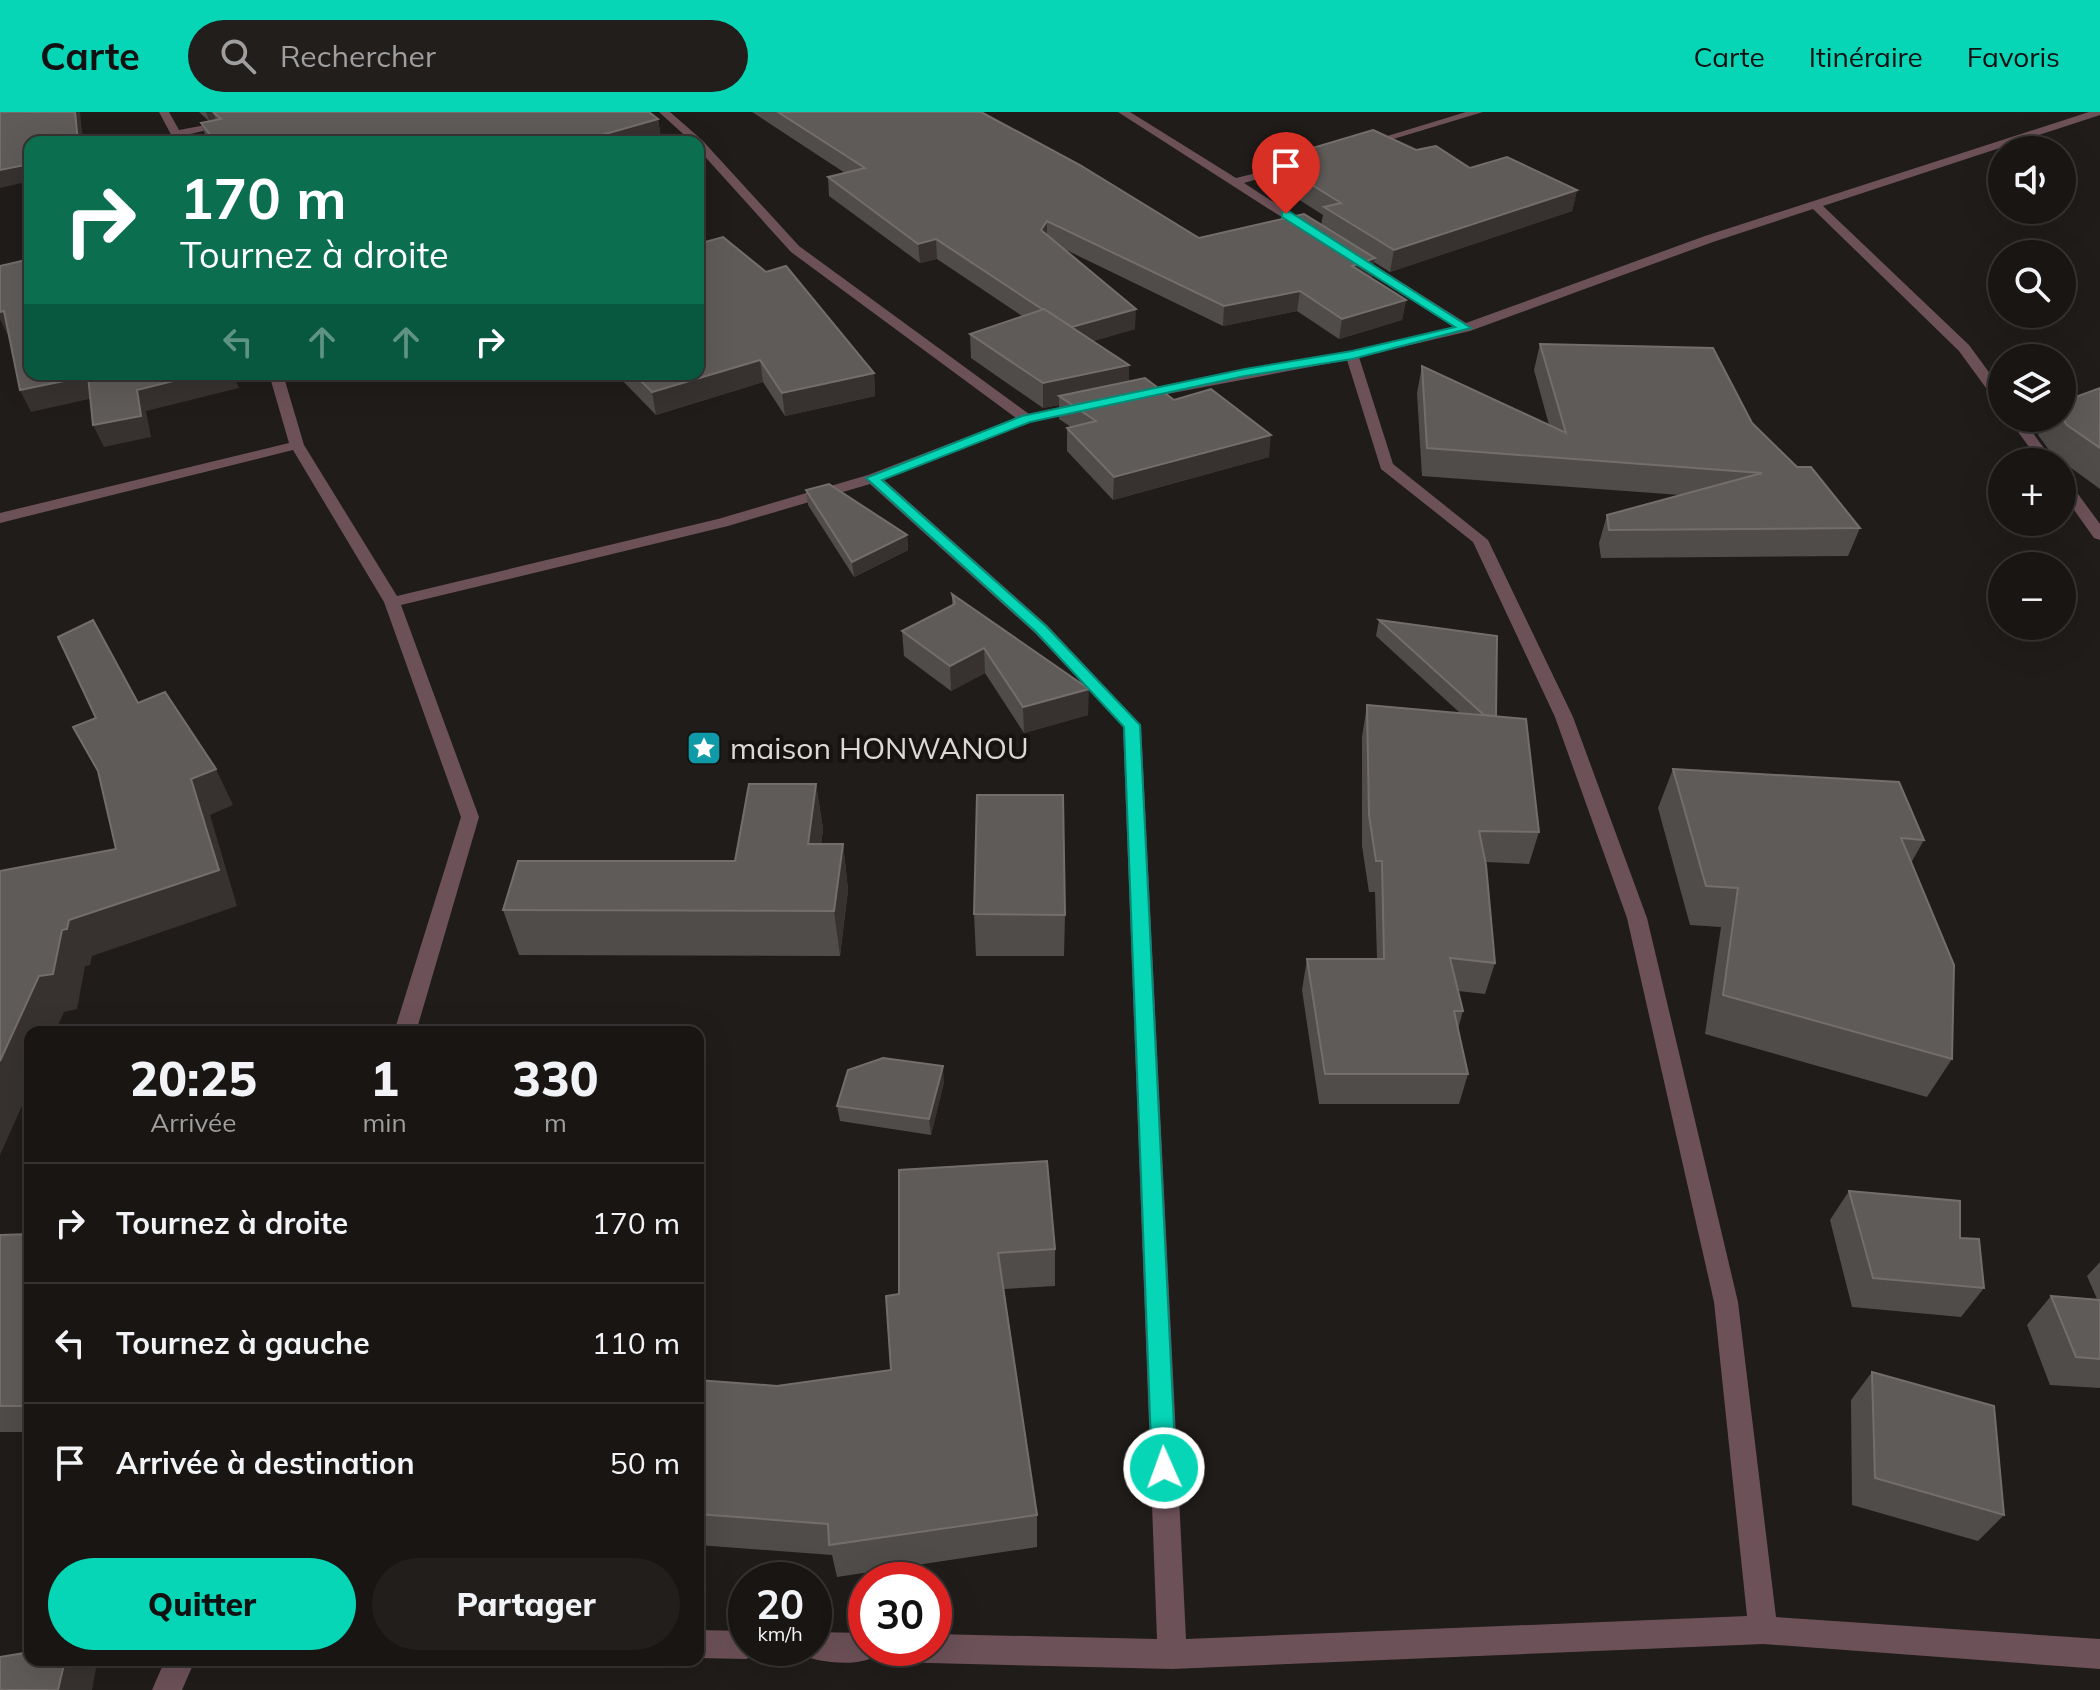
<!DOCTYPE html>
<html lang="fr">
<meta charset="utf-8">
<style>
body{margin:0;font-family:Mulish,sans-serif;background:#211e1c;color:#f1f3f6;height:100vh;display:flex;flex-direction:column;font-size:30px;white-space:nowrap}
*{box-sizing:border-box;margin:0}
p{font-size:26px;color:#9f9fa0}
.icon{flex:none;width:44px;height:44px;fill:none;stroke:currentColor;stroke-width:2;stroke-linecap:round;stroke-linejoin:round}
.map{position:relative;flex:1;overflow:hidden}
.side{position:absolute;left:24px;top:914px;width:680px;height:640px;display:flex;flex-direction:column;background:#181513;border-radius:16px;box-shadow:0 8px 32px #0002,0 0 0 2px #363433}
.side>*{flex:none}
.hud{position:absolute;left:24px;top:24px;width:680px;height:244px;border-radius:16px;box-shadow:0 8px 32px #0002,0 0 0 2px #363433;background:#0b6e4f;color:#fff;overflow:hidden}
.tools{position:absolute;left:1988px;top:24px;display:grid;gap:16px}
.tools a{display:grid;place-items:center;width:88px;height:88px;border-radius:50%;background:#181513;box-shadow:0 8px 32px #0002,0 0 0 2px #363433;font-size:40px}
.speed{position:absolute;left:728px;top:1450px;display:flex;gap:16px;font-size:40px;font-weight:700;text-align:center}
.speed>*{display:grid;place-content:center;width:104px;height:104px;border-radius:50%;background:#181513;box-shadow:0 8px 32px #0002,0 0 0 2px #363433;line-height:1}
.speed small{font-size:20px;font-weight:400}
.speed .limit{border:12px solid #d22;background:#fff;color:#111}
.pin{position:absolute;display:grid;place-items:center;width:68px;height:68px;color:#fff;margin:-82px -34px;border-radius:50% 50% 50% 0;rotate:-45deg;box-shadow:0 0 8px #0007}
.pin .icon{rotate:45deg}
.me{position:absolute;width:88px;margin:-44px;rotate:358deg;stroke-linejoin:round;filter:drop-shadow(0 0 6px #0008)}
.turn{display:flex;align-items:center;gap:28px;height:168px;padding:0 24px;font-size:36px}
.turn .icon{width:104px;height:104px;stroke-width:2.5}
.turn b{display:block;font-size:56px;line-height:68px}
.lanes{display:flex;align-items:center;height:76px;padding:0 24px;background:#0003;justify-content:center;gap:40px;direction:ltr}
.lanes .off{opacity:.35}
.eta{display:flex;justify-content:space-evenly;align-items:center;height:136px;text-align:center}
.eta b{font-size:48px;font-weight:800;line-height:56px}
.action{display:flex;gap:16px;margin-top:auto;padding:16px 24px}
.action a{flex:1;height:92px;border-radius:48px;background:#06d5b6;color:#111;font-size:32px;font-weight:800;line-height:92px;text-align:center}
.action a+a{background:#211e1c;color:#f1f3f6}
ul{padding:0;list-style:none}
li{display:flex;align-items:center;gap:24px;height:120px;padding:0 24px;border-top:2px solid #363433}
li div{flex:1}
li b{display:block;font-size:30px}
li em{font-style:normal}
header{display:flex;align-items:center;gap:48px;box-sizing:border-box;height:112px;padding:0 40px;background:#06d5b6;color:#111}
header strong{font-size:38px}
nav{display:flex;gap:44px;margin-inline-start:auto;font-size:28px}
.search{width:560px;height:72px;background:#211e1c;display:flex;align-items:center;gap:20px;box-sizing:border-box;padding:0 28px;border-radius:44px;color:#9f9fa0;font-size:30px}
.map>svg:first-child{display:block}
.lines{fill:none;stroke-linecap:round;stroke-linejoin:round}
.minor{fill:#6d5159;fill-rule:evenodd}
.wall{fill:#504c49}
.shaded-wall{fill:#37322f}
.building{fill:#5f5b58;stroke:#736e6c;stroke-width:2}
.route{fill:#06d5b6;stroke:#048a76;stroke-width:2}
.labels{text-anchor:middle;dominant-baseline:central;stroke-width:8;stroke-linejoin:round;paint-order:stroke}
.poi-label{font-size:30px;fill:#dbd8d6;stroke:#171310;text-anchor:start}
</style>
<header>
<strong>Carte</strong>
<div class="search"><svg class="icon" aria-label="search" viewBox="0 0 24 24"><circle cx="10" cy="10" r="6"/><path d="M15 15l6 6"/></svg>Rechercher</div>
<nav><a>Carte</a><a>Itinéraire</a><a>Favoris</a></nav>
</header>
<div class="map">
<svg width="2100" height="1578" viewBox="0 0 2100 1578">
<rect width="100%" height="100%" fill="#201c19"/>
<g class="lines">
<g class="minor">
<polygon points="159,0 169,0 179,18 227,9 232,12 182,24 185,30 175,30"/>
<path d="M 659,0 L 670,0 L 702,28 L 799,134 L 1029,302 L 1084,290 L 1091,294 L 1030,310 L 883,367 L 1047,513 L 1141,613 L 1186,1527 L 1747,1504 L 1714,1190 L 1627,806 L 1555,605 L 1473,430 L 1381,357 L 1347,248 L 1135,288 L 1128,284 L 1135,280 L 1352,239 L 1454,215 L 1349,148 L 1349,142 L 1357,142 L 1466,211 L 1705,124 L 2089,0 L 2100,0 L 2100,3 L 1823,94 L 1969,233 L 2002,278 L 2002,292 L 1997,291 L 1959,239 L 1813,97 L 1713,130 L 1470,219 L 1359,245 L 1393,352 L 1488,428 L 1573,605 L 1647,806 L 1738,1190 L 1776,1505 L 2100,1527 L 2100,1557 L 1763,1532 L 1172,1557 L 890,1550 L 880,1546 L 878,1541 C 866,1556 821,1551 804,1544 L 800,1536 L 814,1536 L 814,1520 L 866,1521 L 866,1536 L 934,1536 L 934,1522 L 1157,1527 L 1123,614 L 1035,521 L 870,372 L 728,414 L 401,493 L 479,705 L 416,920 L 394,920 L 461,705 L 384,490 L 293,338 L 0,411 L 0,401 L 289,331 L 269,262 L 283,262 L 304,333 L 397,484 L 718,407 L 868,363 L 1016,306 L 791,140 L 698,37 L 698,30 L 692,30 Z"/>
<polygon points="1118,0 1130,0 1236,66 1301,50 1301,54 1244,71 1318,119 1308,122"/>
<polygon points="1466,0 1483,0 1370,34 1361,32"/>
<polygon points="2008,306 2022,306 2054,350 2040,350"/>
<polygon points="2062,366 2067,367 2100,412 2100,428 2094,426 2062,381"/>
<polygon points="698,1518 746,1519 746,1536 759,1536 756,1543 746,1547 698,1546"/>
<polygon points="165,1548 195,1548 182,1578 152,1578"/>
</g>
</g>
<g class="wall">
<polygon points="199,0 649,0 658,7 661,26 646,30 185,30 206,25 201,11 209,9"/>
<polygon points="752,0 981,0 1199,126 1321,113 1323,103 1270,69 1272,48 1416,38 1470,56 1577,78 1572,99 1390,160 1374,150 1372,166 1406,188 1402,208 1339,227 1297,199 1223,214 1062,136 1135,217 1093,229 1129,270 1174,288 1269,345 1113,388 1067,339 1067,316 1071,315 1059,307 1059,293 1043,296 971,246 970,222 1022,204 937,147 920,151 829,84 828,65 845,61"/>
<polygon points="698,132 874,261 875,284 785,304 763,270 656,303 616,262 698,262"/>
<polygon points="1540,232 1752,311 1860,416 1848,444 1601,446 1599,431 1607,403 1680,383 1422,364 1417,281 1422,254 1549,313 1534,258"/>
<polygon points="2100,276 2100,377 2052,342 2038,323 2047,306 2062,306"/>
<polygon points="806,378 907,423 908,438 854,465 808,393"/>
<polygon points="952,482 1088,603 1024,621 985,561 951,579 904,544 902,519 952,493"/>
<polygon points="1379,508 1496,604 1539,720 1529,752 1486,750 1495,851 1485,882 1458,879 1463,899 1458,917 1468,962 1459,992 1319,992 1302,878 1307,847 1377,847 1375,780 1369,780 1362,734 1362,625 1367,593 1460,601 1376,524"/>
<polygon points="1673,657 1924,728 1911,751 1952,947 1927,985 1705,922 1721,815 1690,813 1658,696"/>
<polygon points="816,672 823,717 821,732 843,732 848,778 840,844 519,843 503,798 735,749"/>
<polygon points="974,802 1065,803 1064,844 976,844"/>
<polygon points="944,970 931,1023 840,1009 837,994"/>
<polygon points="899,1058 1055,1137 1055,1174 1004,1177 1037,1403 1037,1435 837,1465 832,1443 698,1433 698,1268 777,1274 891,1258 899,1182"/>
<polygon points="1849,1079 1984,1176 1961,1205 1852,1195 1830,1108"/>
<polygon points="30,1122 30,1320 0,1320 0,1123"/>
<polygon points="2100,1150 2100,1276 2050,1273 2027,1213 2051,1184 2097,1187 2087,1164"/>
<polygon points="1872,1260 2004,1403 1978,1429 1852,1393 1851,1288"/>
</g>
<g class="shaded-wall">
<polygon points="75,0 80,0 83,30 78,30"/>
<polygon points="206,0 258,0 213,0 216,8 209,9"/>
<polygon points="658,7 661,26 646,30 577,30"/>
<polygon points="30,52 30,69 0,76 0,58"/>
<polygon points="1577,78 1572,99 1390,160 1394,138"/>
<polygon points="1047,109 1047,129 1041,118"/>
<polygon points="936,127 937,147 920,151 918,132"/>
<polygon points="1375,146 1372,166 1352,154"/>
<polygon points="1300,179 1297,199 1223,214 1224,194"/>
<polygon points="1406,188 1402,208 1339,227 1342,207"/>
<polygon points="1136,197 1135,217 1069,236 1069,215"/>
<polygon points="4,199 14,220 7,222 0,207 0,200"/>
<polygon points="760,248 763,270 656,303 652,280"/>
<polygon points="1129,253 1129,278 1059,284 1059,293 1043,296 1043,271"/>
<polygon points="874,261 875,284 785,304 782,281"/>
<polygon points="201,262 233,262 239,276 146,299 151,325 104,335 93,313 137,278"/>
<polygon points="88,264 98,285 31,300 20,278"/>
<polygon points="1271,323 1269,345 1113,388 1114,365"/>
<polygon points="907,423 908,438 854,465 852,450"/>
<polygon points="984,536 985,561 951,579 950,554"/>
<polygon points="1089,577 1088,603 1024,621 1023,595"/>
<polygon points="216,657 233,693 210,703 237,794 92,844 90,853 85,854 77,897 64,900 55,920 30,920 30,976 0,1043 0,949 62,818 69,808 191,667"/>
<polygon points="816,672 823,717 815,778 808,732"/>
<polygon points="843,732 848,778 840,844 834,799"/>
<polygon points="943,954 944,970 931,1023 929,1007"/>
<polygon points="65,1548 87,1548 96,1556 92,1578 58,1578"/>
</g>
<g class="building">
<polygon points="0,0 75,0 78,30 30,30 30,52 0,58"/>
<polygon points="213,0 649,0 658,7 577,30 185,30 211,24 201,11 221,7"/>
<polygon points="778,0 981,0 1080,53 1199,126 1304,102 1375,146 1352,154 1406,188 1342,207 1300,179 1224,194 1047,109 1041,118 1136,197 1072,215 1044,197 1042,197 936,127 918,132 828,65 865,56"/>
<polygon points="1373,18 1416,38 1436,34 1470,56 1507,45 1577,78 1394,138 1324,95 1341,91 1272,48"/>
<polygon points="723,125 766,160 786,154 874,261 782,281 760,248 652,280 634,262 698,262 698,132"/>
<polygon points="30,147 30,262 201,262 137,278 141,304 93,313 88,264 20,278 4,199 0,200 0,154"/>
<polygon points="1044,197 1129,253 1043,271 970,222"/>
<polygon points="1540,232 1713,236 1752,311 1797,355 1811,355 1860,416 1609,418 1607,403 1762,361 1427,336 1422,254 1566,321"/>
<polygon points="1145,266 1174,288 1211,277 1271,323 1114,365 1067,316 1096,309 1059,284"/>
<polygon points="2100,276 2100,336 2067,313 2062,306 2062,290"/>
<polygon points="829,372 907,423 852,450 806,378"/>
<polygon points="952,482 1089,577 1023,595 984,536 950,554 902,519 955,492"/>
<polygon points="93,508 138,591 165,580 216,657 191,667 219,758 69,808 67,817 62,818 53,862 39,864 0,949 0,759 116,737 98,659 73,615 96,606 58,525"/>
<polygon points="1379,508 1497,524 1496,604 1484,603"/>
<polygon points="1367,593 1526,607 1539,720 1479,719 1486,753 1495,851 1450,846 1463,899 1454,899 1468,962 1325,962 1307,847 1384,847 1382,749 1376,749 1369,703"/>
<polygon points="1673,657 1899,670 1924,728 1901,726 1954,853 1952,947 1723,883 1738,776 1706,774"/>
<polygon points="749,672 816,672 808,732 843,732 834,799 503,798 518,749 735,749"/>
<polygon points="977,683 1063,683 1065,803 974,802"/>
<polygon points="883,946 943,954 929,1007 837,994 848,958"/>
<polygon points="1047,1049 1055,1137 998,1141 1037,1403 829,1433 828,1412 698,1402 698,1268 777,1274 891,1258 886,1184 899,1182 899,1058"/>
<polygon points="1849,1079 1960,1089 1960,1126 1979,1127 1984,1176 1873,1166"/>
<polygon points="30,1122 30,1294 0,1294 0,1123"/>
<polygon points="2051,1184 2100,1188 2100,1247 2076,1245"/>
<polygon points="1872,1260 1994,1294 2004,1403 1875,1366"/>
<polygon points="30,1540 30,1548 65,1548 58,1578 0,1578 0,1545"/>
</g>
<polygon class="route" points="1282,100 1290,100 1471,216 1352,247 1245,264 1030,310 882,368 1046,514 1140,613 1176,1356 1172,1365 1164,1368 1155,1365 1152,1356 1124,615 1036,520 866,366 1022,304 1245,257 1352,239 1455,215 1282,105"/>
<defs>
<g id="sight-square" transform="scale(1.8)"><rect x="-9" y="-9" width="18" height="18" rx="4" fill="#0f9aa8" stroke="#171310"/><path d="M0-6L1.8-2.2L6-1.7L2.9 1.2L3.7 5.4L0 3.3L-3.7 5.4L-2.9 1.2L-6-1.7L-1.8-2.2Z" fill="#fff"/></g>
</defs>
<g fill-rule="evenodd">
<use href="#sight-square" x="704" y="636"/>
</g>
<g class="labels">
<g class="poi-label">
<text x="730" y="636">maison HONWANOU</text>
</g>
</g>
</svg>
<div class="tools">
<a><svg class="icon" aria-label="sound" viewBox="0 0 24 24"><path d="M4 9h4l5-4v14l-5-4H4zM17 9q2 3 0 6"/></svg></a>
<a><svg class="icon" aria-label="search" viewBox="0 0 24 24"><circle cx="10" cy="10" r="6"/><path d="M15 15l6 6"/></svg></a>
<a><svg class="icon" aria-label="layers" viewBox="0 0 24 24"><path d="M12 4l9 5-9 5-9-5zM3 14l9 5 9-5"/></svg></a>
<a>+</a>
<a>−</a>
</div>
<div class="speed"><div>20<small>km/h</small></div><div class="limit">30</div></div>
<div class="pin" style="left:1286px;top:102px;background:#d93025"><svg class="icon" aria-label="arrive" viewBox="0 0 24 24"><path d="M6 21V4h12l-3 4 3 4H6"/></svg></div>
<svg class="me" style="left:1164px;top:1356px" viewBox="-20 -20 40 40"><circle r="17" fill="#06d5b6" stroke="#fff" stroke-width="3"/><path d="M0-11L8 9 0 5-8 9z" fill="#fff"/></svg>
<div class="hud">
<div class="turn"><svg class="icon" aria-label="right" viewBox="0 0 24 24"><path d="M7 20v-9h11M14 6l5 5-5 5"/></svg><div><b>170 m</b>Tournez à droite</div></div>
<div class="lanes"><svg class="icon off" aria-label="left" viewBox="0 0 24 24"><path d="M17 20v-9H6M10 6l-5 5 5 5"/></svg><svg class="icon off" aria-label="ahead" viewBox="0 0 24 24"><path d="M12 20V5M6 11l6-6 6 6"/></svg><svg class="icon off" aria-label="ahead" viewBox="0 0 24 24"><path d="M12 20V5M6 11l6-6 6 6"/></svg><svg class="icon" aria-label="right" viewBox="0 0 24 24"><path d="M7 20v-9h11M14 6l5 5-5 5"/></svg></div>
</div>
<section class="side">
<div class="eta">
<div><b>20:25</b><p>Arrivée</p></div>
<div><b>1</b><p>min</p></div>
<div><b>330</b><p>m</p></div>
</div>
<ul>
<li><svg class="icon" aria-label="right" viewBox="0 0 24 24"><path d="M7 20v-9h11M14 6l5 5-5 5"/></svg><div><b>Tournez à droite</b></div><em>170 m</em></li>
<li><svg class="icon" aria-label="left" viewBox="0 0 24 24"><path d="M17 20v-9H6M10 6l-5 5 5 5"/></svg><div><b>Tournez à gauche</b></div><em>110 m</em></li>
<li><svg class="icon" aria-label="arrive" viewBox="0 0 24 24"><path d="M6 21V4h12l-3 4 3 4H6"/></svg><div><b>Arrivée à destination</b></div><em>50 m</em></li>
</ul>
<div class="action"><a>Quitter</a><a>Partager</a></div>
</section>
</div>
